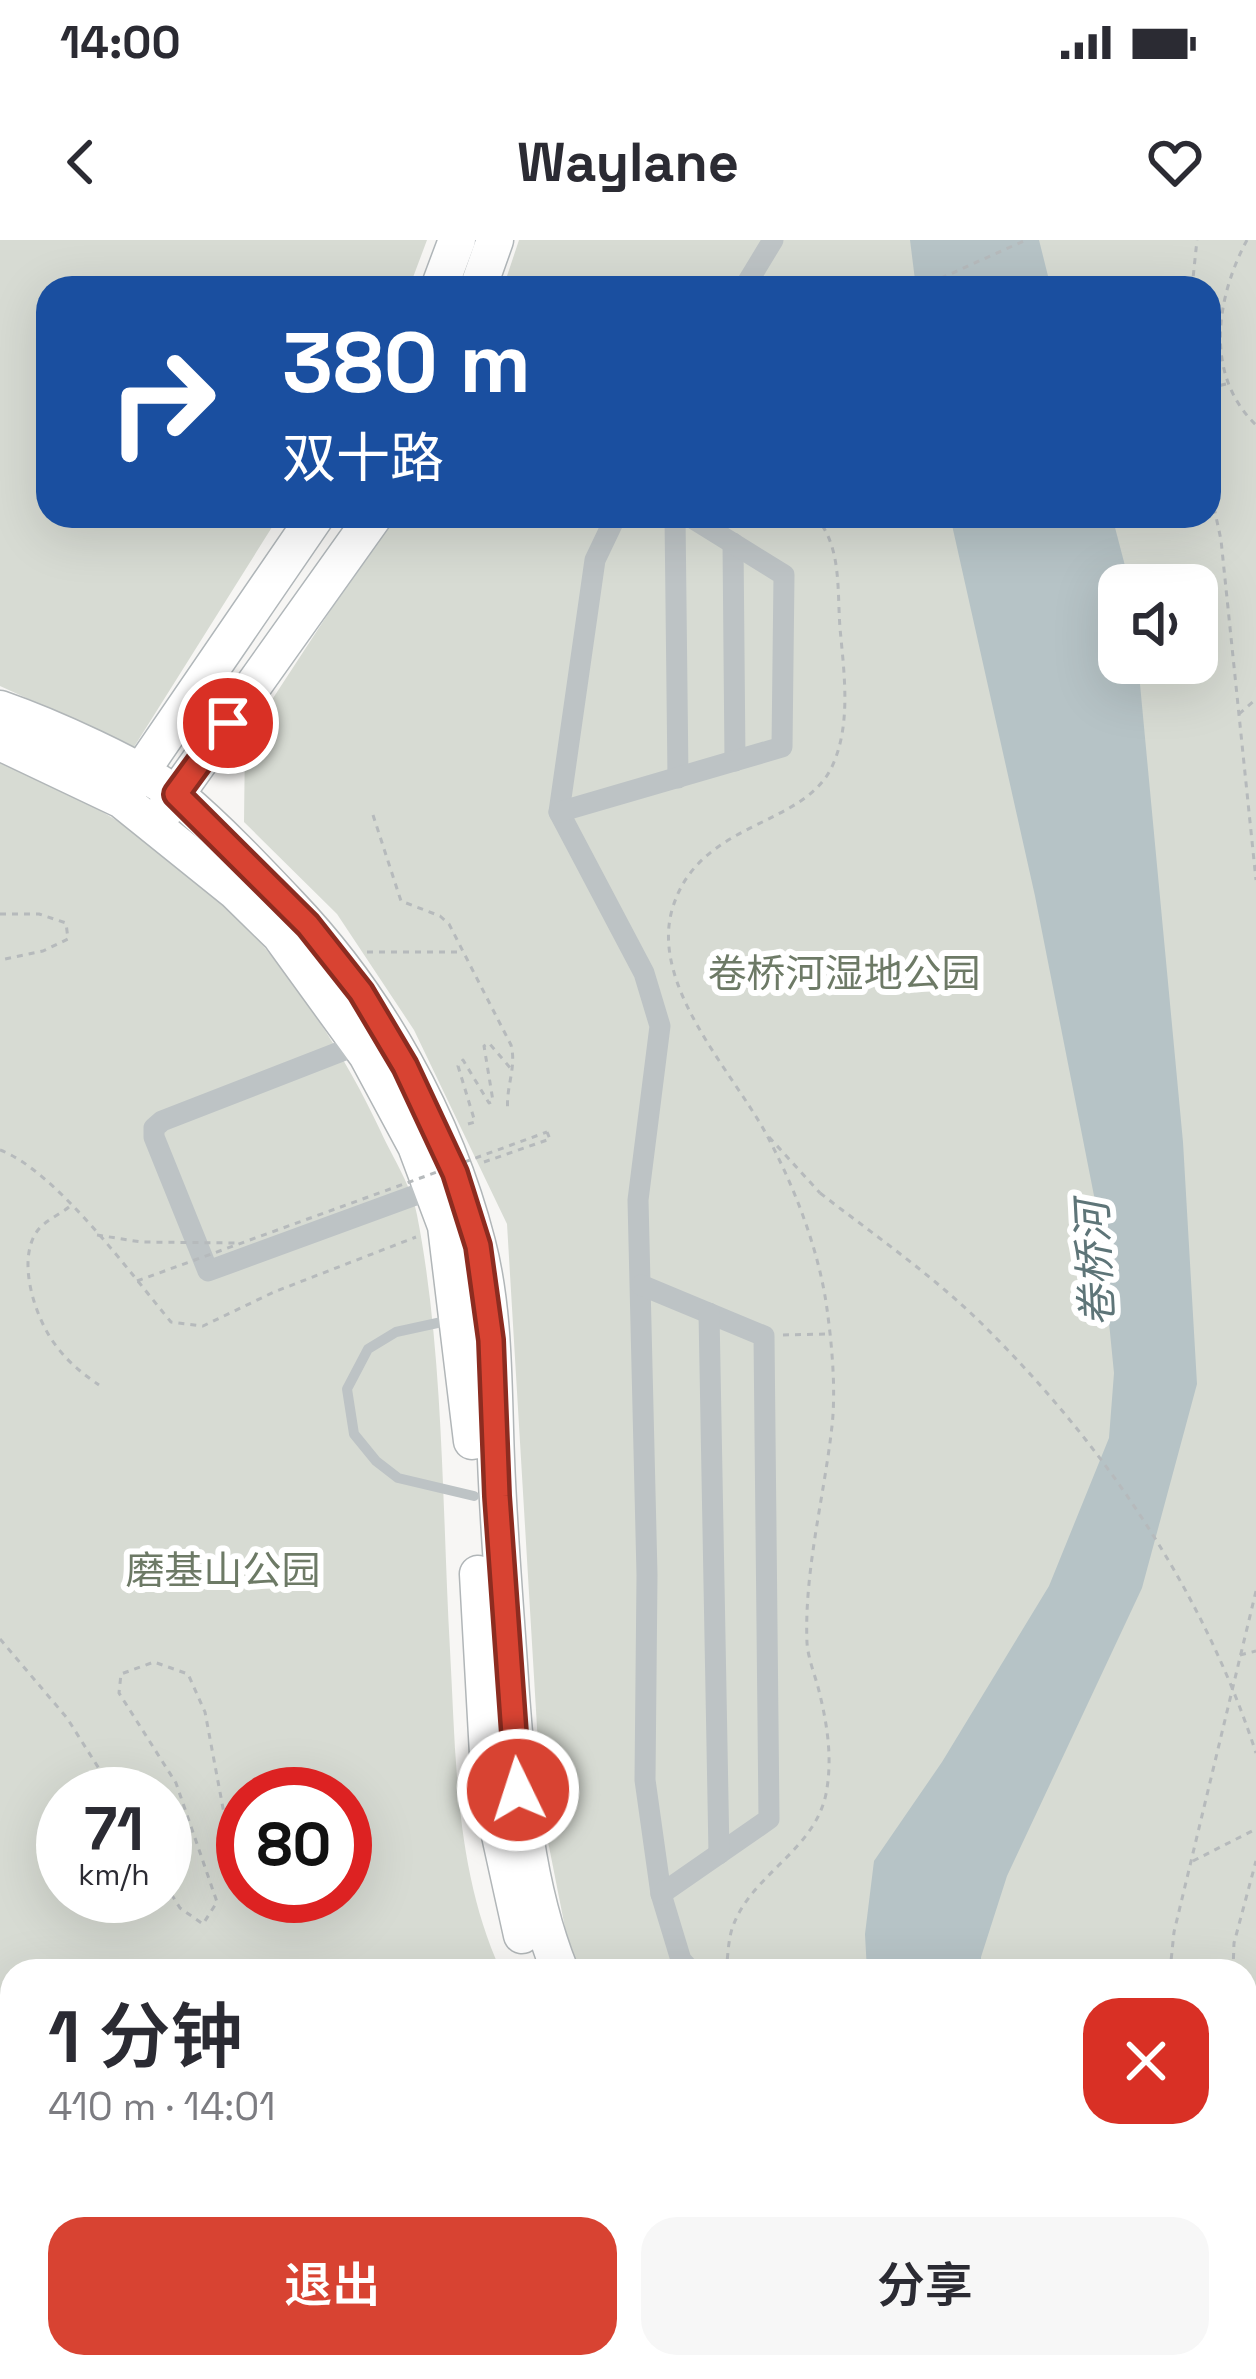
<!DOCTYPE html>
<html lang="zh">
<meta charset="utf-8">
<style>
body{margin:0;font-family:"Space Grotesk","Noto Sans SC",sans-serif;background:#f7f7f7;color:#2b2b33;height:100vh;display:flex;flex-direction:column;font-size:45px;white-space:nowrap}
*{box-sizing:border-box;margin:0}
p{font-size:39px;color:#7c7c81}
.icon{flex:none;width:66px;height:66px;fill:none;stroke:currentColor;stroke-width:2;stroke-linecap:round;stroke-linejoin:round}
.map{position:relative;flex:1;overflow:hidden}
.panel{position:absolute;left:0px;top:1719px;width:1257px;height:420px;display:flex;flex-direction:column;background:#fff;border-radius:36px 36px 0 0;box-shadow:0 12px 48px #0002}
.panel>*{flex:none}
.hud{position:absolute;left:36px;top:36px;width:1185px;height:252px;border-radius:36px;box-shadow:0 12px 48px #0002;background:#1a4fa0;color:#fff;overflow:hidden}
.fabs{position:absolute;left:1098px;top:324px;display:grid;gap:24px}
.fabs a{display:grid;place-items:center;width:120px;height:120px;border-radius:24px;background:#fff;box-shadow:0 12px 48px #0002;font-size:60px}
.speed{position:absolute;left:36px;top:1527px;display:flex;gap:24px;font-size:60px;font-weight:700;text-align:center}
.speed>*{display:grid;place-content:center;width:156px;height:156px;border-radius:50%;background:#fff;box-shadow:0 12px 48px #0002;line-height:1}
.speed small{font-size:30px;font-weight:400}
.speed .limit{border:18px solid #d22;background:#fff;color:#111}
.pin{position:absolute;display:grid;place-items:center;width:102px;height:102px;color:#fff;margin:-51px;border:6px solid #fff;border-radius:50%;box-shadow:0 3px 12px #0007}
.me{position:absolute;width:132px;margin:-66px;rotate:356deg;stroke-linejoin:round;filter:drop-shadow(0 0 9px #0008)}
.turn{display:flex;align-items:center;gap:42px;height:252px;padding:0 48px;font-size:54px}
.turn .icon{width:156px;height:156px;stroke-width:2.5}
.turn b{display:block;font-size:84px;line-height:102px}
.round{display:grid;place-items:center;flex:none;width:126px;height:126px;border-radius:36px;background:#f7f7f7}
.summary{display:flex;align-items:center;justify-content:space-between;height:204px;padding:0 48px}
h1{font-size:72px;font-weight:600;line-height:90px}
.button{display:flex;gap:24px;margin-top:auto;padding:24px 48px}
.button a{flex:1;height:138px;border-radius:36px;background:#d84332;color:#fff;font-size:48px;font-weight:600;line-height:138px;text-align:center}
.button a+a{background:#f7f7f7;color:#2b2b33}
.status{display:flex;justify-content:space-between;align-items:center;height:84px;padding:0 60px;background:#fff;direction:ltr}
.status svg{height:33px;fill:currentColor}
header{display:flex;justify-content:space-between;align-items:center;height:156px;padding:0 48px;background:#fff;font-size:54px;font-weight:600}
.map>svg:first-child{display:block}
.built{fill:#e7e8e7}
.green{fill:#d7dbd3;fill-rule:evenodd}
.water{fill:#b6c3c6}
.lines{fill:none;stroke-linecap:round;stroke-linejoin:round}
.primary-casing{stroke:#b1b7ba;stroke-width:39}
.trunk-casing{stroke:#b1b6b8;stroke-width:39}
.path{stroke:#b6babc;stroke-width:3;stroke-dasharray:6 6;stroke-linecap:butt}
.service{stroke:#bdc3c5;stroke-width:10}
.minor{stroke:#bdc3c5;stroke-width:21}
.primary{stroke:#fff;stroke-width:36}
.trunk{stroke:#fff;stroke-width:36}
.path-bridge{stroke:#b6babc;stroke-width:3;stroke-dasharray:6 6;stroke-linecap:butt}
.route-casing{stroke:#8c2c20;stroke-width:30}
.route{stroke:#d84332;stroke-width:21}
.labels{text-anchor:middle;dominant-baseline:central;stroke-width:12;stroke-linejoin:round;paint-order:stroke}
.park-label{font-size:39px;fill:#6d7a66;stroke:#fff}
.water-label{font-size:42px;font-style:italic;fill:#5e7578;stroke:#fff}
</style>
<div class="status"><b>14:00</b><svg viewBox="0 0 49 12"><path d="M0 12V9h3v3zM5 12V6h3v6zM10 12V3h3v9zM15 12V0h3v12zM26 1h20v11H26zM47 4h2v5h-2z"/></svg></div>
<header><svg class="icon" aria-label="back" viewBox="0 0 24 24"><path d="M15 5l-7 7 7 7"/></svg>Waylane<svg class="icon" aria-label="heart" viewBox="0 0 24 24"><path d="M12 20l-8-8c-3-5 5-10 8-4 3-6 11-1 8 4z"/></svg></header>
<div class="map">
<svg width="1256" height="2139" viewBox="0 0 1256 2139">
<rect width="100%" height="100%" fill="#f7f6f4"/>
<polygon class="built" points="290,2127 749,2127 760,2139 298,2139"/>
<g class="green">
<polygon points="0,0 427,0 409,48 48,48 48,276 279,276 134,507 0,446"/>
<path d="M 519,0 L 1256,0 L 1256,2139 L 873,2139 L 861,2127 L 1245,2127 L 1245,1731 L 578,1731 L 570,1713 L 542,1571 L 507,984 L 414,790 L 337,674 L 244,582 L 245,501 L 392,276 L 1209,276 L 1209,48 L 503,48 ZM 1119,345 L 1197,345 L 1197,423 L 1119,423 Z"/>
<path d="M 0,521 C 54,544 111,574 159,608 C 254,675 333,789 381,892 C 393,918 412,947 417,975 C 444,1113 442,1269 450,1410 C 456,1518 455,1631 501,1731 L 12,1731 L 12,2127 L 290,2127 L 298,2139 L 0,2139 ZM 63,1554 L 165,1554 L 165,1656 L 63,1656 ZM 243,1554 L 345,1554 L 345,1656 L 243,1656 Z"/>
<polygon points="468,2127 722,2127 732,2139 475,2139"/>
</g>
<g class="water">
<polygon points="910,0 1039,0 1051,48 916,48"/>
<polygon points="950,276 1112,276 1130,345 1119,345 1119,423 1138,423 1183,902 1197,1144 1142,1348 1007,1636 981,1717 981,1731 867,1731 865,1694 874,1621 942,1522 1049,1346 1109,1198 1114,1133 1099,981 1035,656"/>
<polygon points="1245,2090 1256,2104 1256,2139 1168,2139 1158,2127 1245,2127"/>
</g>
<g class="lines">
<g class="primary-casing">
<g id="primary">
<polyline points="439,48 457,0"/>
<polyline points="478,48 495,0"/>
<polyline points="125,555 316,276"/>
<polyline points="157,581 374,276"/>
</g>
</g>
<g class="trunk-casing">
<g id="trunk">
<path d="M 0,469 C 46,485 142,527 179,557 C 218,590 254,628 289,665 C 377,757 445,879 477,1003 C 495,1072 493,1148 496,1219 C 499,1298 506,1376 511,1455 C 518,1548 525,1644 560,1731"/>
<polyline points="0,502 122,560 235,651 280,695 367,815 416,906 446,986 472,1201"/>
<polyline points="478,1334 490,1550 522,1695"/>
<polyline points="790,2127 804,2139"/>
<polyline points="838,2127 852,2139"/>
</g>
</g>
<g class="path">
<path d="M 1247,0 C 1216,58 1204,135 1256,185"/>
<polyline points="919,48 1026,0"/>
<polyline points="1192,48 1197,0"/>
<polyline points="1209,148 1226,144"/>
<polyline points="1209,244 1221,300 1256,640"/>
<polyline points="1239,474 1256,459"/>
<path d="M 373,575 L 401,661 L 440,676 L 449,684 L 511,805 C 517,828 505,848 508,872"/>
<polyline points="0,674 39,674 66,683 68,699 43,711 0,720"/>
<polyline points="367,712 460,712"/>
<polyline points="468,884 475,882 458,826 463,820 489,863 493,861 484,806 489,803 512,830"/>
<polyline points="769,897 820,953"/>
<path d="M 0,910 C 56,931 131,1034 171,1082 L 203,1086 L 274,1052 L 416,997"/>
<polyline points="484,922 550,899 547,892"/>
<path d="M 69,967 C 60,974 45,981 38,990 C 15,1020 36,1081 57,1107 C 69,1123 83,1134 99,1145"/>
<polyline points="783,1095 828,1094"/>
<polyline points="0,1399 67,1478 115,1554"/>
<polyline points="1240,1415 1256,1411"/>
<polyline points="1193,1621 1256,1589"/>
<polyline points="165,1644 180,1668 203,1684 217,1662 176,1543 119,1453 121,1434 154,1422 188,1434 205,1472 237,1643"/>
<path d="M 726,1731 C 728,1717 728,1699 733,1686 C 752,1634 814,1611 826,1554 C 833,1518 827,1482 818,1447 C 814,1433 808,1417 807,1403 C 804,1331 824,1258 832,1186 C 836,1150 832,1105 827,1069 C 819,1009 793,943 764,890 C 729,828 651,745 672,670 C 698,578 808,589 834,522 C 851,481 844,432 840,388 C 837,349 842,306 815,276"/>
<polyline points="1170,1731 1174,1692 1256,1351"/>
<polyline points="1233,1731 1234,1703 1256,1621"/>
<polyline points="1245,1786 1256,1811"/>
<polyline points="1245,1953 1256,1971"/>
</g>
<polyline class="service" points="451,1080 396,1092 368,1109 347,1149 354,1194 376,1221 398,1238 474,1256"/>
<g class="minor">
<polyline points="744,48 773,0"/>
<polyline points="616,276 595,320 559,572 644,733 660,786 638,960 647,1335 645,1540 661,1654 681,1720 691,1731"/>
<polyline points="675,276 678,538"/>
<polyline points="733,303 735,521"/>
<polyline points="559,572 782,507 784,335 689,276"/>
<polyline points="360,804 162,881 154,888 154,897 208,1031 432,949"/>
<polyline points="641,1045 764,1096 769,1579 661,1654"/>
<polyline points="709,1073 719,1614"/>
<polyline points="1059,2127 1066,2139"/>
</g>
<use href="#primary" class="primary"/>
<use href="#trunk" class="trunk"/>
<g class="path-bridge">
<path d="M 820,953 C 873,994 928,1032 977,1079 C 1101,1200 1202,1347 1256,1513"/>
<polyline points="97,995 141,1002 235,1003"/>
<polyline points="137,1041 547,892"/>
</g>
</g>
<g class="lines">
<g class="route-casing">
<polyline id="route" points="228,483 176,554 308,685 361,752 405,826 455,933 478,1006 491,1100 497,1256 518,1550"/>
</g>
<use href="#route" class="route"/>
</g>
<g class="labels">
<g class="park-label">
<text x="844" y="733">卷桥河湿地公园</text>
<text x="223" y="1330">磨基山公园</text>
</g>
<g class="water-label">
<text transform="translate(1095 1024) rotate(-93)">卷桥河</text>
</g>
</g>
</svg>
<div class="fabs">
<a><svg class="icon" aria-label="sound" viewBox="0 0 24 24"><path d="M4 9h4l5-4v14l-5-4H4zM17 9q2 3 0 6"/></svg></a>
</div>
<div class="speed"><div>71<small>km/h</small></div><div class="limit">80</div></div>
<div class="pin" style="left:228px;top:483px;background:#d93025"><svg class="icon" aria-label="arrive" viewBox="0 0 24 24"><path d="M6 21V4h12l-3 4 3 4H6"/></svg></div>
<svg class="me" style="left:518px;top:1550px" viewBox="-20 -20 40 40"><circle r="17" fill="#d84332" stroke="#fff" stroke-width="3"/><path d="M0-11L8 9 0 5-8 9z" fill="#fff"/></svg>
<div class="hud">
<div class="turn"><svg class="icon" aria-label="right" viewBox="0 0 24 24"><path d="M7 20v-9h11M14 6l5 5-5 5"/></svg><div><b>380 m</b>双十路</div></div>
</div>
<section class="panel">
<div class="summary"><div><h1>1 分钟</h1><p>410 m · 14:01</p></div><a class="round" style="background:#d93025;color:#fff"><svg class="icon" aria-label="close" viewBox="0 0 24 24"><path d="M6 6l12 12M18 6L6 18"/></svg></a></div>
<div class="button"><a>退出</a><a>分享</a></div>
</section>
</div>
